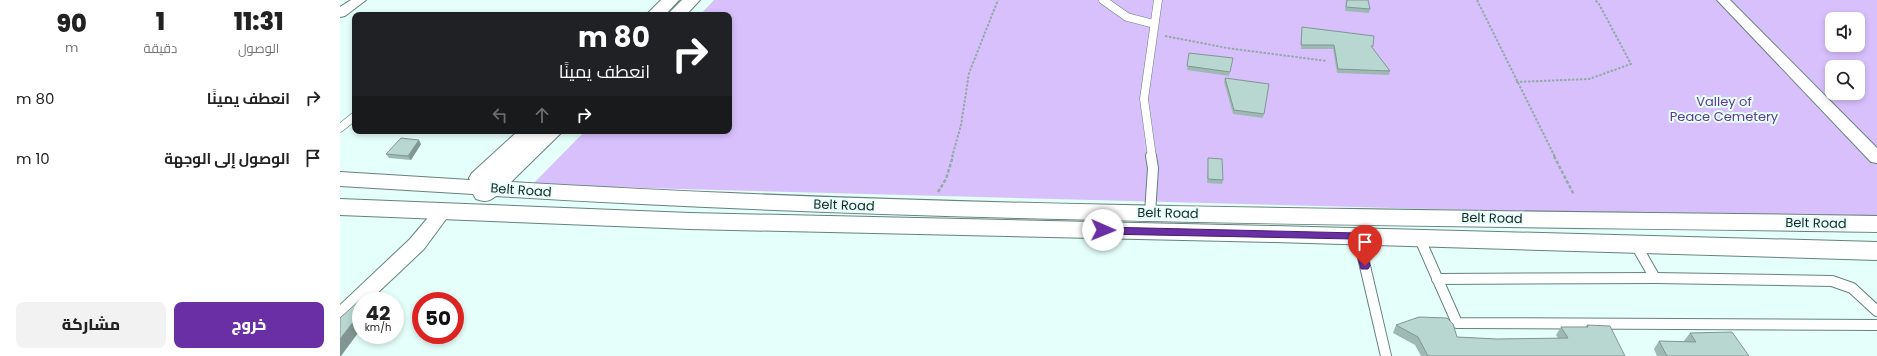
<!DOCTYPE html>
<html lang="ar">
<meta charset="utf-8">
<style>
body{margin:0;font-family:Poppins,Cairo,sans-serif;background:#f2f2f2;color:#222;direction:rtl;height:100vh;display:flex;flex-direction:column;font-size:15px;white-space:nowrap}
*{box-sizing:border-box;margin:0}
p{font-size:13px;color:#767676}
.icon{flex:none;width:22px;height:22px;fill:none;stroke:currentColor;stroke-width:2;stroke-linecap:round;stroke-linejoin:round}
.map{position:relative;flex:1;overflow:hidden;direction:ltr}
.side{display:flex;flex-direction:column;background:#fff;width:340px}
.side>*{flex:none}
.top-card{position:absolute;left:12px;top:12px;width:380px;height:122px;border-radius:8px;box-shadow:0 2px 6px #0003;direction:rtl;background:#202124;color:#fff;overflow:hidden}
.fabs{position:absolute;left:1485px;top:12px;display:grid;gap:8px}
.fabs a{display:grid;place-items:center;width:40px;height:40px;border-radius:8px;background:#fff;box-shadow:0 2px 6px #0003;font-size:20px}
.speed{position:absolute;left:12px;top:292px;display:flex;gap:8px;font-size:20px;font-weight:700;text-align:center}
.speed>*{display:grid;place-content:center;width:52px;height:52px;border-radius:50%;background:#fff;box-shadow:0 2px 6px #0003;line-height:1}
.speed small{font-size:10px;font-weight:400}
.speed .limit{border:6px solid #d22;background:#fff;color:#111}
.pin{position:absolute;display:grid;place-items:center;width:34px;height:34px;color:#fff;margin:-41px -17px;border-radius:50% 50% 50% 0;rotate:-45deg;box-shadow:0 0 4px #0007}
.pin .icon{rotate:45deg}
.me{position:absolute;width:44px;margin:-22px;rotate:91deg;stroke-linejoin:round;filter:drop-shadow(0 0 3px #0008)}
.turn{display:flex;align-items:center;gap:14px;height:84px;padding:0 16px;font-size:18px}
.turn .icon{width:52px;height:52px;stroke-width:2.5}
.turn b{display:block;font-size:28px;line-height:34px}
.lanes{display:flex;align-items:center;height:38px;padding:0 16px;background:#0003;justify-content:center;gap:20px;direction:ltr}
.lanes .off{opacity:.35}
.eta{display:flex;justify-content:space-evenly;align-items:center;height:68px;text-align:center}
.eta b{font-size:24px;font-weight:800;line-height:28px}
.action{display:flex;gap:8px;margin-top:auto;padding:8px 16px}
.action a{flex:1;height:46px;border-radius:8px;background:#6a2fa5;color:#fff;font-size:16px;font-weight:800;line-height:46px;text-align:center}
.action a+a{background:#f2f2f2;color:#222}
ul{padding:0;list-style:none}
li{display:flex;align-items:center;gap:12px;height:60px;padding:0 16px}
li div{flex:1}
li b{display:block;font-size:15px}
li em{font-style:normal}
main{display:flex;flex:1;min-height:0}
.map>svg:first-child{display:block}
.green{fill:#d8c0fd;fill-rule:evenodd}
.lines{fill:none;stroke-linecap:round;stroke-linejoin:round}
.lane-far1-casing{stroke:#65827d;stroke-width:9}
.lane-casing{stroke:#65827d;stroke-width:12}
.street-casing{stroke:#65827d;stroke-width:2}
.secondary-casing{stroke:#65827d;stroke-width:2}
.path-far1{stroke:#95aaa6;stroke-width:2;stroke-dasharray:2.5 1.5;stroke-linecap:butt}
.path{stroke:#95aaa6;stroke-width:2.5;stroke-dasharray:3.5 2;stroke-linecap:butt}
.lane-far1{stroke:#fff;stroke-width:8}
.lane{stroke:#fff;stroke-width:10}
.street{fill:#fff;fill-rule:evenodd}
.secondary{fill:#fff;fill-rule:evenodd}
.wall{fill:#9eb9b4}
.shaded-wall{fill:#819692}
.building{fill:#b8d7d1;stroke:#819692}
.route{fill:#6a2fa5;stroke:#451f6b}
.labels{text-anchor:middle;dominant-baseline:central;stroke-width:4;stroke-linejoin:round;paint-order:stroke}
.park-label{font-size:13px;fill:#61388f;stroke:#e5fffa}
.street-label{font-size:13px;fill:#1a2624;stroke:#e5fffa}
</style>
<main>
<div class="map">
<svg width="1537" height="356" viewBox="0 0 1537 356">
<rect width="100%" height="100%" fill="#e5fffa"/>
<path class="green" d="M 374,0 L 1537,0 L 1537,221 L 192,185 L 245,131 L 389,131 L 389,15 L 360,15 ZM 1492,19 L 1518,19 L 1518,45 L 1492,45 ZM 1492,67 L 1518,67 L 1518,93 L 1492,93 Z"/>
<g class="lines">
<g class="lane-far1-casing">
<g id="lane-far1">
<polyline points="763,0 787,17 814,24"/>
<polyline points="0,128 15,116"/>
<polyline points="812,157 804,99 818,0"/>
</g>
</g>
<g class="lane-casing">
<g id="lane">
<polyline points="810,213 813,168 811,156"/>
<polyline points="1018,236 1046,356"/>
<polyline points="1079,237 1117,323 1537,325"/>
<polyline points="1296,245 1315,278"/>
<polyline points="1097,279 1315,278 1492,281 1512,288 1537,311"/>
</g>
</g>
<g class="street-casing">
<g id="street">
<polygon points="11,0 26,0 5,16 0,17 0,7"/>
<polygon points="1377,0 1390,0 1537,148 1537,163 1531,162"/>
<polygon points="103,205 109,207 112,211 84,249 29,301 21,301 21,309 7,323 0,325 0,305 70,239 97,207"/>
</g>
</g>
<g class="secondary-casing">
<g id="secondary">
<polygon points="321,0 339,0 325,15 306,15"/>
<polygon points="342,0 360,0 346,15 327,15"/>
<path d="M 178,131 L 223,131 L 171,182 C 625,209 1082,209 1537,216 L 1537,232 C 1077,225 615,224 156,196 C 149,202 144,202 136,199 L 133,194 L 0,186 L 0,172 L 130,180 L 129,178 L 132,173 Z"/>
<polygon points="0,199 350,213 935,226 1537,242 1537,260 935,242 350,229 0,215"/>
</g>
</g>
<g class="path-far1">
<polyline points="1137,0 1215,157"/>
<polyline points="825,36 887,48 987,61"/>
<polyline points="1176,82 1249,79 1291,64 1259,4 1255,0"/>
<polyline points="612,157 621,125 629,73 658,0"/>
</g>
<g class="path">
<polyline points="1214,156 1234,195"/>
<polyline points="598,192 606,179 613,156"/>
</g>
<use href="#lane-far1" class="lane-far1"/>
<use href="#lane" class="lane"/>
<use href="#street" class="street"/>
<use href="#secondary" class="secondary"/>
</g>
<g class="wall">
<polygon points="1006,0 1030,9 1029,13 1005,11"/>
<polygon points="962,27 1033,46 1032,48 1050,71 1049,75 997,73 993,49 961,49"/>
<polygon points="849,53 892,62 889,76 847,70"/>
<polygon points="885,78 929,84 923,118 893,114 884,82"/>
<polygon points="81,144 71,160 49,158 46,154"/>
<polygon points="868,158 883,180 882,184 867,183"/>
<polygon points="1056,325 1117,337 1157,339 1218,338 1216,335 1221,327 1245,327 1247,325 1285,356 1081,356 1075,345 1053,333"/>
<polygon points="1350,333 1409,356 1317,356 1314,349 1319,341 1344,342 1344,341"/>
</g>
<g class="shaded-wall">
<polygon points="79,140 81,144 71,160 68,156"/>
<polygon points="21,312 21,329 1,356 0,356 0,339"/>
</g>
<g class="building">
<polygon points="1007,0 1028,0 1030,9 1006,7"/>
<polygon points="962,27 1034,36 1033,46 1031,46 1050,71 998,69 994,45 961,45"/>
<polygon points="849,53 893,58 890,72 847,66"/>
<polygon points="885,78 929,84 924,114 894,110"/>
<polygon points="61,138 79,140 68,156 46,154"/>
<polygon points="868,158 882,159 883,180 868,179"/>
<polygon points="21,299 23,301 21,301 21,312 0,339 0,318"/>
<polygon points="1079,317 1107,318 1113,324 1117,337 1157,339 1228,338 1221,327 1248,327 1247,325 1270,326 1285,356 1088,356 1078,337 1056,325"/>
<polygon points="1392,332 1409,356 1327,356 1319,341 1356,342 1350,333"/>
</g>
<polygon class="route" points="763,227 1018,233 1022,236 1030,266 1028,269 1021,269 1013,239 763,234 759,230"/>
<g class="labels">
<g class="park-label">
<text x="1384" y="101">Valley of<tspan x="1384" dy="15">Peace Cemetery</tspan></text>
</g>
<g class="street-label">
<text transform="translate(181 190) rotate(4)">Belt Road</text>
<text transform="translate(504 205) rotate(2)">Belt Road</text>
<text transform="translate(828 213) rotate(1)">Belt Road</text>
<text transform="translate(1152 218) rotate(1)">Belt Road</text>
<text transform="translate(1476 223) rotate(1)">Belt Road</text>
</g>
</g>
</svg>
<div class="fabs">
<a><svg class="icon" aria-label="sound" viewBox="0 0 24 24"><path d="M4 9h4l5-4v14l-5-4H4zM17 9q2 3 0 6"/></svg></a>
<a><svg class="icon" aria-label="search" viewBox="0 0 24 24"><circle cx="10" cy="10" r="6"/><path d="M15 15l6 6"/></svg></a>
</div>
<div class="speed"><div>42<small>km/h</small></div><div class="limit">50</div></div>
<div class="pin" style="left:1025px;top:266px;background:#d93025"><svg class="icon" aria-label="arrive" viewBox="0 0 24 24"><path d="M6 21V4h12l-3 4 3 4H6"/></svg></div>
<svg class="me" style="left:763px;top:230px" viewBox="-20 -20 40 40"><circle r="19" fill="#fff"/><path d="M0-13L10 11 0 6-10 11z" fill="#6a2fa5"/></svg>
<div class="top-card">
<div class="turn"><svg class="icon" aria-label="right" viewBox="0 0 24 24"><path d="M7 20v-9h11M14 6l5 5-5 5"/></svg><div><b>80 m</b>انعطف يمينًا</div></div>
<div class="lanes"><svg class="icon off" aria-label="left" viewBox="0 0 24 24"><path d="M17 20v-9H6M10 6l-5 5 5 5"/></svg><svg class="icon off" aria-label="ahead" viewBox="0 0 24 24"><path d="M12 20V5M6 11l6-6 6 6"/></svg><svg class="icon" aria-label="right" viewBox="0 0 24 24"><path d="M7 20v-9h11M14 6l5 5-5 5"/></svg></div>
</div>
</div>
<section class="side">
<div class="eta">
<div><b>11:31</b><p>الوصول</p></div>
<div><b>1</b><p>دقيقة</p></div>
<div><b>90</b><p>m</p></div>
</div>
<ul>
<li><svg class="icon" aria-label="right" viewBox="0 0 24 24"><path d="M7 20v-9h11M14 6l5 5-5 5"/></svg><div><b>انعطف يمينًا</b></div><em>80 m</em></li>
<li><svg class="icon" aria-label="arrive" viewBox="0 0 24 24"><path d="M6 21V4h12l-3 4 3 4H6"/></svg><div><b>الوصول إلى الوجهة</b></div><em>10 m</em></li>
</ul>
<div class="action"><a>خروج</a><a>مشاركة</a></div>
</section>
</main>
